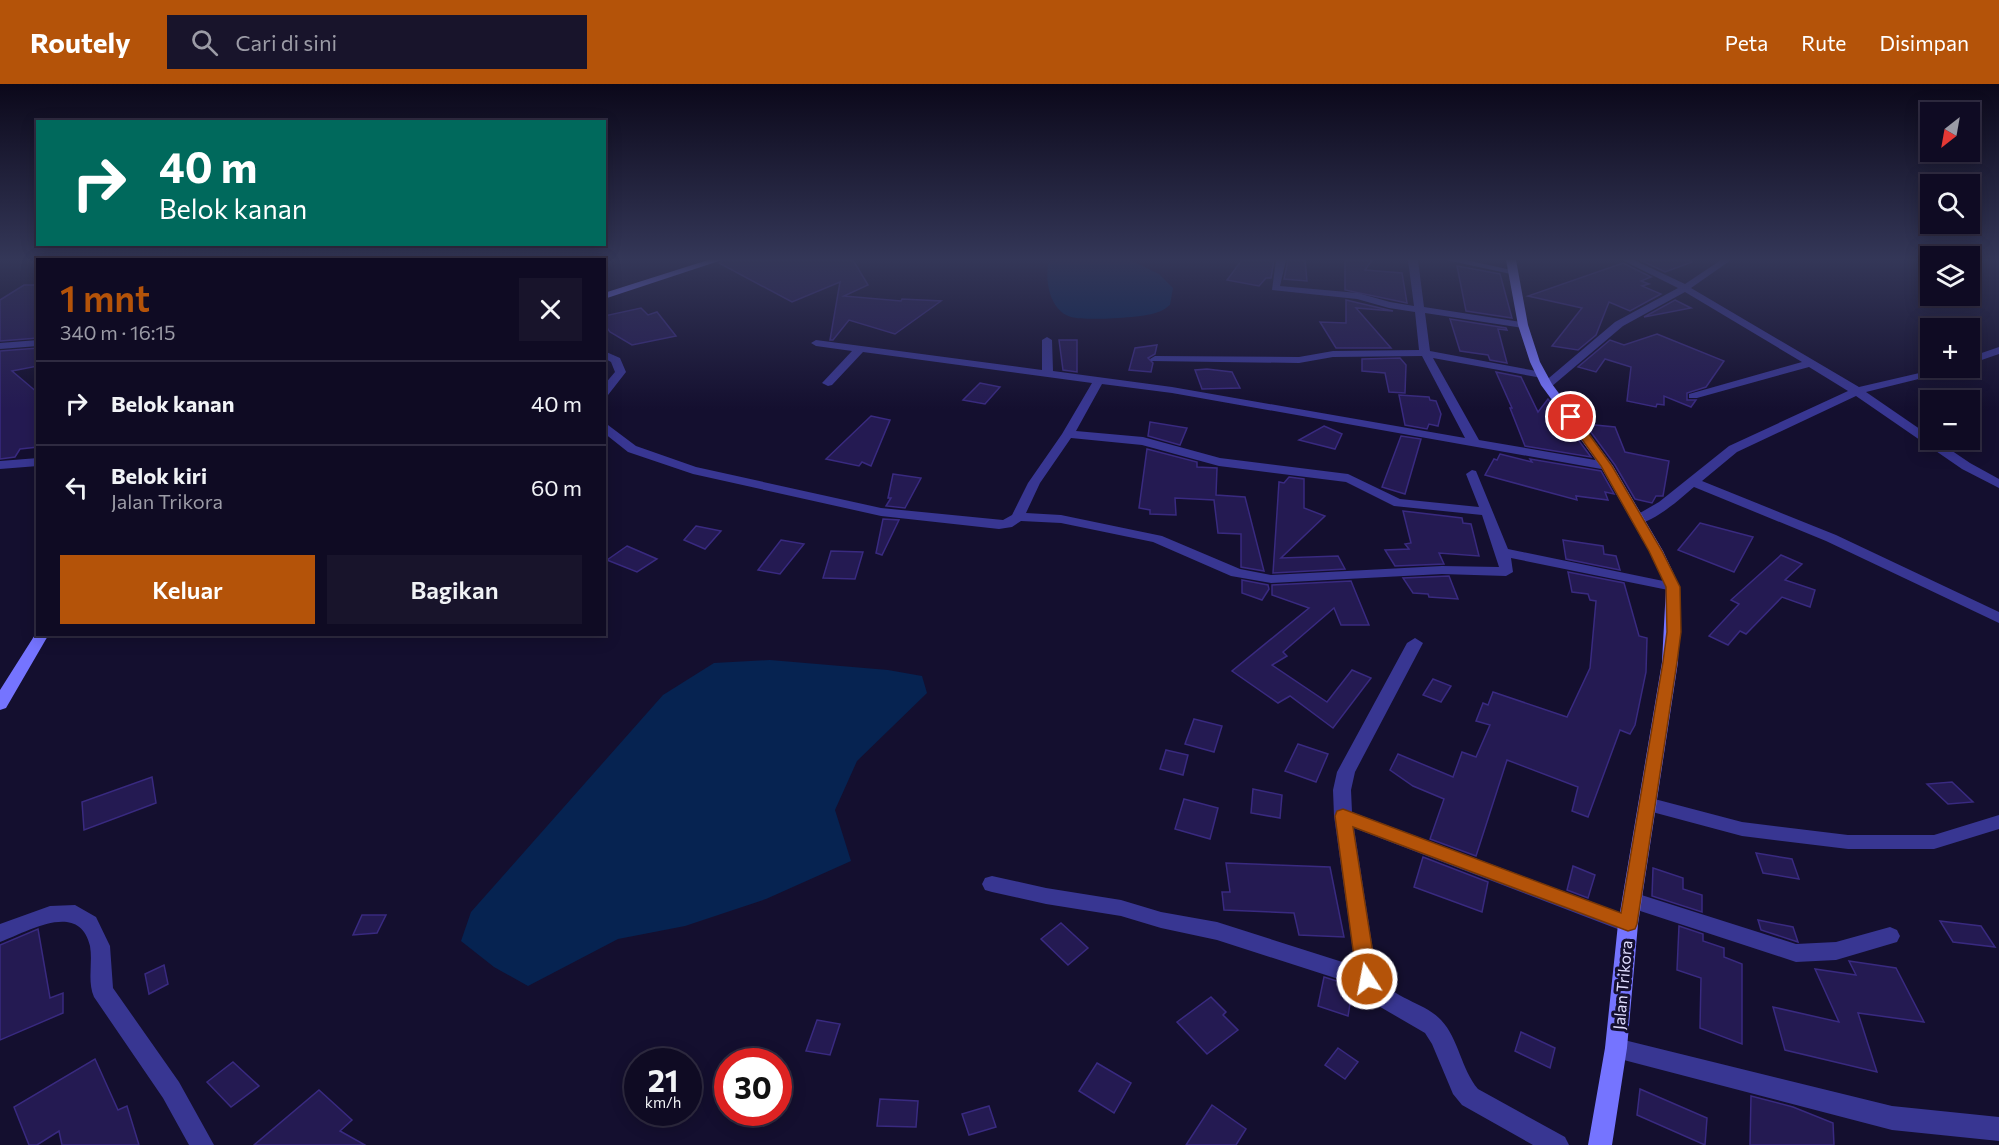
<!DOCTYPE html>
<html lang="id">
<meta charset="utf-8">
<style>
body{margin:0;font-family:Commissioner,sans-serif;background:#18142b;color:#f1f3f6;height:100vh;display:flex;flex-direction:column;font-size:22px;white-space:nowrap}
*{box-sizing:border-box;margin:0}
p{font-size:20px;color:#9b9ba6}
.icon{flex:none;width:33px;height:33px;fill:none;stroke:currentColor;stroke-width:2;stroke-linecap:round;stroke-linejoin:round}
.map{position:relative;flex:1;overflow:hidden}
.sheet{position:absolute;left:36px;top:174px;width:570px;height:378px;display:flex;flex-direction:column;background:#0f0b23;border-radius:0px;box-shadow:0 3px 15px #0003,0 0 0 2px #2f2b41}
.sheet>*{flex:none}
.banner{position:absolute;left:36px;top:36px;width:570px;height:126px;border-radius:0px;box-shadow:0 3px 15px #0003,0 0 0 2px #2f2b41;background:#00695c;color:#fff;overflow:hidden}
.needle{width:39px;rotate:211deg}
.controls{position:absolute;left:1920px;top:18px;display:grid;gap:12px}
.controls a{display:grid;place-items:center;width:60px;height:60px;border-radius:0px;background:#0f0b23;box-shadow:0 3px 15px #0003,0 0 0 2px #2f2b41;font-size:30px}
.speed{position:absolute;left:624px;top:964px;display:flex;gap:12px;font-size:30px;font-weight:700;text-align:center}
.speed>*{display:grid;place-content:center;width:78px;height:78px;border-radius:50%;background:#0f0b23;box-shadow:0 3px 15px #0003,0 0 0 2px #2f2b41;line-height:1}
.speed small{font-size:15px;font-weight:400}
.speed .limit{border:9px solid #d22;background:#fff;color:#111}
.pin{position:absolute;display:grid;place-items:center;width:51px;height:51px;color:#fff;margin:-26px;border:3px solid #fff;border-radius:50%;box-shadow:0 2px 6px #0007}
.me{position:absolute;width:66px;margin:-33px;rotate:349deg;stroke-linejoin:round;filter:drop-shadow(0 0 4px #0008)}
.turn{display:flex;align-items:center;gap:21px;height:126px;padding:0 24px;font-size:27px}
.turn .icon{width:78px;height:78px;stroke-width:2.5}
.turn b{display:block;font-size:42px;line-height:51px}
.round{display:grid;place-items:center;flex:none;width:63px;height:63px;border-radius:0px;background:#18142b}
.headline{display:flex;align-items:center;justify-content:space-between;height:102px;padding:0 24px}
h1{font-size:36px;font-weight:600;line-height:45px;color:#b45309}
.action{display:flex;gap:12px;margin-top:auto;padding:12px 24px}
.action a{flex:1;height:69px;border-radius:0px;background:#b45309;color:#fff;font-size:24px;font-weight:600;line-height:69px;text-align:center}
.action a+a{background:#18142b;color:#f1f3f6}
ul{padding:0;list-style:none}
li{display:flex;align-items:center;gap:18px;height:84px;padding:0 24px;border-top:2px solid #2f2b41}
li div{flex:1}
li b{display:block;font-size:22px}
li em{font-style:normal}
header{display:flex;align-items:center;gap:36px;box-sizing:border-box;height:84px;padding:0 30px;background:#b45309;color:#fff}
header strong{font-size:28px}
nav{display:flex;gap:33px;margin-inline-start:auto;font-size:21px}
.search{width:420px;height:54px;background:#18142b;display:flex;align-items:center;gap:15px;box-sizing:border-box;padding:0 21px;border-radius:0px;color:#9b9ba6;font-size:22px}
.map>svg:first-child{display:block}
.water{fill:#062351}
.building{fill:#241a52;stroke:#392a80;stroke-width:1.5}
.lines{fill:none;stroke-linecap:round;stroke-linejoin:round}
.street{fill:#383692;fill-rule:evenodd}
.secondary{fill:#7574ff;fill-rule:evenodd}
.route{fill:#b45309;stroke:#753606;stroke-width:1.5}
.labels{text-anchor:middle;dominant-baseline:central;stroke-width:6;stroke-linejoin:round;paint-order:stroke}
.street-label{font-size:16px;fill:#e0ddff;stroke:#140f2f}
</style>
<header>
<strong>Routely</strong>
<div class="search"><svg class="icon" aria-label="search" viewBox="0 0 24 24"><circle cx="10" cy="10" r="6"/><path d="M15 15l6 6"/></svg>Cari di sini</div>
<nav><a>Peta</a><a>Rute</a><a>Disimpan</a></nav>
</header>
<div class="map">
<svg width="1999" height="1061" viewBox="0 0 1999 1061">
<rect width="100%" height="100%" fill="#140f2f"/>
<g class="water">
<path d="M 1055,176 L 1130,176 L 1159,190 L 1173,204 L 1170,221 C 1167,223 1163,227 1158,228 C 1145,234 1086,237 1071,233 C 1050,227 1044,196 1049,178 Z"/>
<polygon points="770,576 888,586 922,592 927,609 857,677 835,726 851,777 766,815 685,842 618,855 528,902 494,883 461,857 471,828 663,611 714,579"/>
</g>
<g class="building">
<polygon points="724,176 853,176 868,201 844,212 901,217 902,215 941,217 895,250 849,236 833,256 830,256 840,198 792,218 719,179"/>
<polygon points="1242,176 1274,176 1271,194 1266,194 1259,202 1227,196"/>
<polygon points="1288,176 1305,176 1307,197 1284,195"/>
<polygon points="1345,176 1372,176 1365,186 1402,189 1407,219 1345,206"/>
<polygon points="1640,176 1691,176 1692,178 1665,188"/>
<polygon points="1623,179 1651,193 1641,197 1649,200 1642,202 1661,210 1630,227 1609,218 1596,251 1578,266 1552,262 1582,224 1528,212"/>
<polygon points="1457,182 1500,190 1512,234 1466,227"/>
<polygon points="24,201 38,201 38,254 0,257 0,216"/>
<polygon points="1346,216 1393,227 1356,224 1391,264 1336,264 1320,238 1346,239"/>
<polygon points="1675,216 1691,224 1644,233"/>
<polygon points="641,224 648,231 657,228 676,252 632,261 610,248 604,240 604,232"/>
<polygon points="1450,235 1506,244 1507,246 1498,245 1507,279 1490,276 1488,271 1460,267"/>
<polygon points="1657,250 1724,277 1706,303 1687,309 1687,316 1696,316 1691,323 1664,312 1664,321 1657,320 1656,323 1627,317 1631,283 1605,275 1596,288 1578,283 1610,256 1624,261"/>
<polygon points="1059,256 1077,256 1077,288 1063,286"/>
<polygon points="1157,261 1155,270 1148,274 1153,279 1151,288 1129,286 1135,264"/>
<polygon points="38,264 38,282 12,287 38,309 38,363 20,365 15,373 0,375 0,267"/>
<polygon points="1400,274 1406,281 1405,309 1389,308 1385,289 1362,287 1362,275"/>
<polygon points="1207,285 1232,288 1240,304 1202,305 1195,286"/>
<polygon points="1496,288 1521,293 1538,328 1548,315 1591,373 1525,362 1510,324 1512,324"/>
<polygon points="980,299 1000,303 985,320 963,316"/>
<polygon points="1399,311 1429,313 1430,316 1436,317 1441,330 1438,342 1429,340 1427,345 1405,341"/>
<polygon points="871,332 890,336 871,382 862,378 859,382 826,375"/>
<polygon points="1150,338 1187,344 1180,361 1148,352"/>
<polygon points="1585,340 1615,343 1625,368 1669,377 1663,412 1656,412 1652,419 1635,415 1615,381"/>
<polygon points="1324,342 1342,350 1335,365 1299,356"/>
<polygon points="1401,352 1421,355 1405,410 1382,403"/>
<polygon points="1147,365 1197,378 1197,383 1217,384 1216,411 1245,413 1264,487 1241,483 1241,450 1218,449 1214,416 1175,414 1176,431 1150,430 1150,426 1139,424"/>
<polygon points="1500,370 1532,378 1530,375 1601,387 1614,410 1605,408 1608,416 1576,412 1577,416 1485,391 1494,375 1497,376"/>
<polygon points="893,390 921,394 905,424 886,422 891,414 888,414"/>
<polygon points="1289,393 1304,395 1304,424 1325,432 1281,474 1338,472 1345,485 1273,489 1279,398 1284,399"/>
<polygon points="1403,427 1462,434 1463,439 1471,440 1479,472 1439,469 1444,480 1395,482 1385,466 1409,465 1405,460 1411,459"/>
<polygon points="883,435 899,436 882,471 876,469"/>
<polygon points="1700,439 1753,453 1734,488 1678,466"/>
<polygon points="696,442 721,447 705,465 684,456"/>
<polygon points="781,456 804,460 780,490 758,486"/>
<polygon points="1563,456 1603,462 1604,470 1616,472 1620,486 1566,475"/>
<polygon points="627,462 657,475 637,488 607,476"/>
<polygon points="831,467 863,468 855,495 823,494"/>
<polygon points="1781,471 1802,480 1785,496 1815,506 1810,523 1782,513 1746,550 1740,547 1728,561 1709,552 1739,520 1731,516"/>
<polygon points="1568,488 1624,499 1639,552 1647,554 1646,588 1635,641 1630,650 1620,646 1588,733 1572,727 1578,703 1507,676 1476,772 1430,755 1444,715 1413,702 1390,686 1398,670 1453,693 1462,668 1476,673 1490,641 1476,637 1483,619 1488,621 1493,608 1567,633 1590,584 1596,517 1590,516 1588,510 1572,508"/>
<polygon points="1449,492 1458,515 1429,513 1428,510 1413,509 1403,494"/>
<polygon points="1242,496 1268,501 1269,505 1262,516 1242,509"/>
<polygon points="1351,497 1369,541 1341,541 1334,524 1283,568 1287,572 1272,581 1327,618 1352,586 1371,594 1333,644 1290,612 1278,619 1232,587 1309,524 1272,511 1272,501"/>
<polygon points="1433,595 1451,602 1441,618 1423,611"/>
<polygon points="1194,635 1222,642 1214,668 1185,660"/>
<polygon points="1298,660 1328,670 1316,698 1285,687"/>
<polygon points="1166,666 1188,671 1183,691 1160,685"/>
<polygon points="152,693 156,719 84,746 82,718"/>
<polygon points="1952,698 1973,718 1948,720 1927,700"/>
<polygon points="1253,705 1282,711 1280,734 1251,729"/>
<polygon points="1184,715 1218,724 1210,755 1175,745"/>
<polygon points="1756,769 1792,775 1799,795 1763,789"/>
<polygon points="1423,773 1488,798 1482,828 1414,803"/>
<polygon points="1226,779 1330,783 1344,853 1299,851 1294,829 1224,826 1222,808 1230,808"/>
<polygon points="1573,782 1595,791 1588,814 1567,806"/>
<polygon points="1653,784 1683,794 1683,805 1702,811 1702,828 1652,812"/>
<polygon points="362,831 386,831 377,849 353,851"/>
<polygon points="1758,836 1793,843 1798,858 1761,846"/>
<polygon points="1940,837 1981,842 1995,863 1953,858"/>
<polygon points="1061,839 1088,864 1068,881 1041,855"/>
<polygon points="1679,842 1703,850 1703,857 1724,864 1724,873 1742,880 1742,960 1700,944 1701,894 1677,886"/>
<polygon points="38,845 50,914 63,909 63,929 0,956 0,861"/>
<polygon points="1849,877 1896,884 1924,938 1858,929 1877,988 1785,966 1773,923 1839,938 1815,885 1856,891"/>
<polygon points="164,881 168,900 149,910 145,890"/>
<polygon points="1324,893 1353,902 1348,932 1318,922"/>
<polygon points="1211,913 1226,928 1223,931 1238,946 1207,970 1177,938"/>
<polygon points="817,936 840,940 830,971 806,967"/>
<polygon points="1521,948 1555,964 1550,984 1515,967"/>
<polygon points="1338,964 1358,978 1345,995 1325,981"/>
<polygon points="95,975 118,1026 127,1022 139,1061 62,1061 59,1047 37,1061 29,1061 14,1023"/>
<polygon points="233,978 259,1002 231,1023 207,998"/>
<polygon points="1097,979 1131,999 1114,1029 1079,1007"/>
<polygon points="1640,1005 1707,1034 1705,1061 1637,1031"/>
<polygon points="319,1006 352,1036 340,1047 365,1061 254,1061"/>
<polygon points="1751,1012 1793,1023 1833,1039 1834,1061 1750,1061"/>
<polygon points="880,1015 918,1017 916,1043 877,1042"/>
<polygon points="1212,1021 1246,1045 1236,1061 1186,1061"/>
<polygon points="989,1022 996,1043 969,1051 962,1030"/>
</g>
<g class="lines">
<g class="street">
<path d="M 1276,176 L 1286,176 L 1280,202 L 1358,209 L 1390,218 L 1414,222 L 1408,176 L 1418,176 L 1424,223 L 1527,239 L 1527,243 L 1523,244 L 1425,229 L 1430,267 L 1542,288 L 1547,291 L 1542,294 L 1433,274 L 1479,356 L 1607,378 L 1613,382 L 1607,386 L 1172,309 L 1102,300 L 1076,347 L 1143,353 L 1220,374 L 1348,390 L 1400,415 L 1479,423 L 1466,390 L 1472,386 L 1476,387 L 1508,465 L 1673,499 L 1680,503 L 1678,506 L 1673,507 L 1511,474 L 1513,488 L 1506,492 L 1442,490 L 1271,499 L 1231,492 L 1153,458 L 1061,439 L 1021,437 L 1012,443 L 999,445 L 881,432 L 693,390 L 628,368 L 604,349 L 604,338 L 636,362 L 696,383 L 881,424 L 1003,436 L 1012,431 L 1028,399 L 1062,350 L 1092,299 L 863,268 L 832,301 L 828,302 L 822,299 L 852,267 L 816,262 L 811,259 L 816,256 L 1042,286 L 1042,256 L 1047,253 L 1052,256 L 1053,287 L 1172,303 L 1465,354 L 1422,272 L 1333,273 L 1299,279 L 1151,277 L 1150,275 L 1155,272 L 1299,273 L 1333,267 L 1419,266 L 1415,228 L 1389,224 L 1357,215 L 1272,206 ZM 1071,354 L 1142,361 L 1219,382 L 1346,398 L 1394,422 L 1482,431 L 1499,483 L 1442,482 L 1271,491 L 1240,485 L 1162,452 L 1061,431 L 1026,429 L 1040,399 Z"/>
<polygon points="1446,176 1466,176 1516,187 1511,190"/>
<path d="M 1622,176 L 1634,176 L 1685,200 L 1721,176 L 1731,176 L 1691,204 L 1859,303 L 1941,284 L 1956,284 L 1955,286 L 1866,308 L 1930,352 L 1930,356 L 1936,356 L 1970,379 L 1999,395 L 1999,404 L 1962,385 L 1856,312 L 1737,368 L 1702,397 L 1836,451 L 1999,528 L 1999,539 L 1826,457 L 1694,403 C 1682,413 1650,443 1633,439 L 1631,436 L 1633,433 L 1659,418 L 1729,362 L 1848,307 L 1809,283 L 1697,314 L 1689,314 L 1689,310 L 1802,278 L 1685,208 L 1623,242 L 1551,303 L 1543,303 L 1543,299 L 1615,238 L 1678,204 Z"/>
<polygon points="38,256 38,262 0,265 0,259"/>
<polygon points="1999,263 1999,270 1970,280 1970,273"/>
<polygon points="604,267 620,274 626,288 608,311 604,312 604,301 615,288 611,278 604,274"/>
<polygon points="38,374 38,382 0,385 0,377"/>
<path d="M 1415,554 L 1423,559 L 1355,688 L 1351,706 L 1352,728 L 1635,834 L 1638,840 L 1635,846 L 1628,849 L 1354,744 L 1377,892 C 1395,916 1424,918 1441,936 C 1459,955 1461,985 1478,1005 L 1565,1053 L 1569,1061 L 1533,1061 L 1462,1021 L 1453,1010 L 1432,960 L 1425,949 L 1370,917 L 1360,902 L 1217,856 L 1161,844 L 1121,832 L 1046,820 L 992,808 L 985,806 L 982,800 L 985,794 L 992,792 L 1046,804 L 1121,816 L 1161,828 L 1217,838 L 1355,882 L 1334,732 L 1333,706 L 1337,688 L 1407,559 Z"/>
<polygon points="1647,713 1742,738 1848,751 1934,751 1999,731 1999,745 1934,765 1848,765 1742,752 1641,725 1638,720 1641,715"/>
<polygon points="1632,808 1796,860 1836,858 1890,843 1897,846 1900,852 1897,858 1836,876 1796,878 1625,822 1622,816 1625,810"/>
<path d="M 75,821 L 96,833 L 110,862 L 113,904 L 179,998 L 214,1061 L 189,1061 L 163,1014 L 94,913 C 87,897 93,879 90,862 C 79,816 28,848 0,858 L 0,840 L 50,822 Z"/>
<polygon points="1616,954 1892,1022 1999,1033 1999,1057 1892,1046 1616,974 1608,971 1605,964 1608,957"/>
</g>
<g class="secondary">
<polygon points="708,176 722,176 604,215 604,209"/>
<polygon points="1506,176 1516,176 1528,241 1540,278 1552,300 1613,382 1663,467 1680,503 1678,578 1638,840 1627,964 1612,1061 1588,1061 1605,964 1618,840 1662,578 1666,503 1649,467 1601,383 1541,301 1530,278 1518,241"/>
<polygon points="38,546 38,550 49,550 6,624 0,626 0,606"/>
</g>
</g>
<linearGradient id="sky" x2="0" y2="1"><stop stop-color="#0b081a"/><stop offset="0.54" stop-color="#343758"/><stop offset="1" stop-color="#343758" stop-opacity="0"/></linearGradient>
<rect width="1999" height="325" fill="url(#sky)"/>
<polygon class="route" points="1571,330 1575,331 1612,382 1662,467 1680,503 1681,548 1677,578 1637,840 1635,845 1628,847 1353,743 1377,895 1374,901 1367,903 1360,901 1357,895 1335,732 1337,727 1343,725 1621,829 1663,578 1667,548 1666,503 1649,467 1601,382 1566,333"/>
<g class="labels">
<g class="street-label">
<text transform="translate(1622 901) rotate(-85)">Jalan Trikora</text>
</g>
</g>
</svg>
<div class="controls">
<a><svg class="needle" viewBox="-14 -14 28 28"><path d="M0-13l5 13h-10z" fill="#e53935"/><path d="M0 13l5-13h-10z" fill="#9b9ba6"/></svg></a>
<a><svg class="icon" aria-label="search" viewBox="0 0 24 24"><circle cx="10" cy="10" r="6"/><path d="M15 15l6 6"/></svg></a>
<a><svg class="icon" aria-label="layers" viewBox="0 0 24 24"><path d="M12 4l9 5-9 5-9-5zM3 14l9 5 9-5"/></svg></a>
<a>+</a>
<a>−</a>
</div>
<div class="speed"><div>21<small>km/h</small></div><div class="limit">30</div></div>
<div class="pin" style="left:1571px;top:333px;background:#d93025"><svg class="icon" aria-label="arrive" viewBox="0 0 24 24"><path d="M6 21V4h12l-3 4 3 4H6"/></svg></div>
<svg class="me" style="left:1367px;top:895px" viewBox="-20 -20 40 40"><circle r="17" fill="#b45309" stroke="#fff" stroke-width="3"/><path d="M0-11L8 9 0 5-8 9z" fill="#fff"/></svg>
<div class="banner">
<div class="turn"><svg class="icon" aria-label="right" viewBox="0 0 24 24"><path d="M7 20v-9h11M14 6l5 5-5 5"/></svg><div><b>40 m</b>Belok kanan</div></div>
</div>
<section class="sheet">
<div class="headline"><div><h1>1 mnt</h1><p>340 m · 16:15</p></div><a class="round"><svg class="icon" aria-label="close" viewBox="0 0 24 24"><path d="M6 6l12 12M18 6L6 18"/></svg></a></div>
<ul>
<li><svg class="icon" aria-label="right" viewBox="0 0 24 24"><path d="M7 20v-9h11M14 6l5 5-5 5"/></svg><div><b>Belok kanan</b></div><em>40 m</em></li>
<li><svg class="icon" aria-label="left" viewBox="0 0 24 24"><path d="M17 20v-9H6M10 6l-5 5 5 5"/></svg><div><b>Belok kiri</b><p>Jalan Trikora</p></div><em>60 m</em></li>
</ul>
<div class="action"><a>Keluar</a><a>Bagikan</a></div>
</section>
</div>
